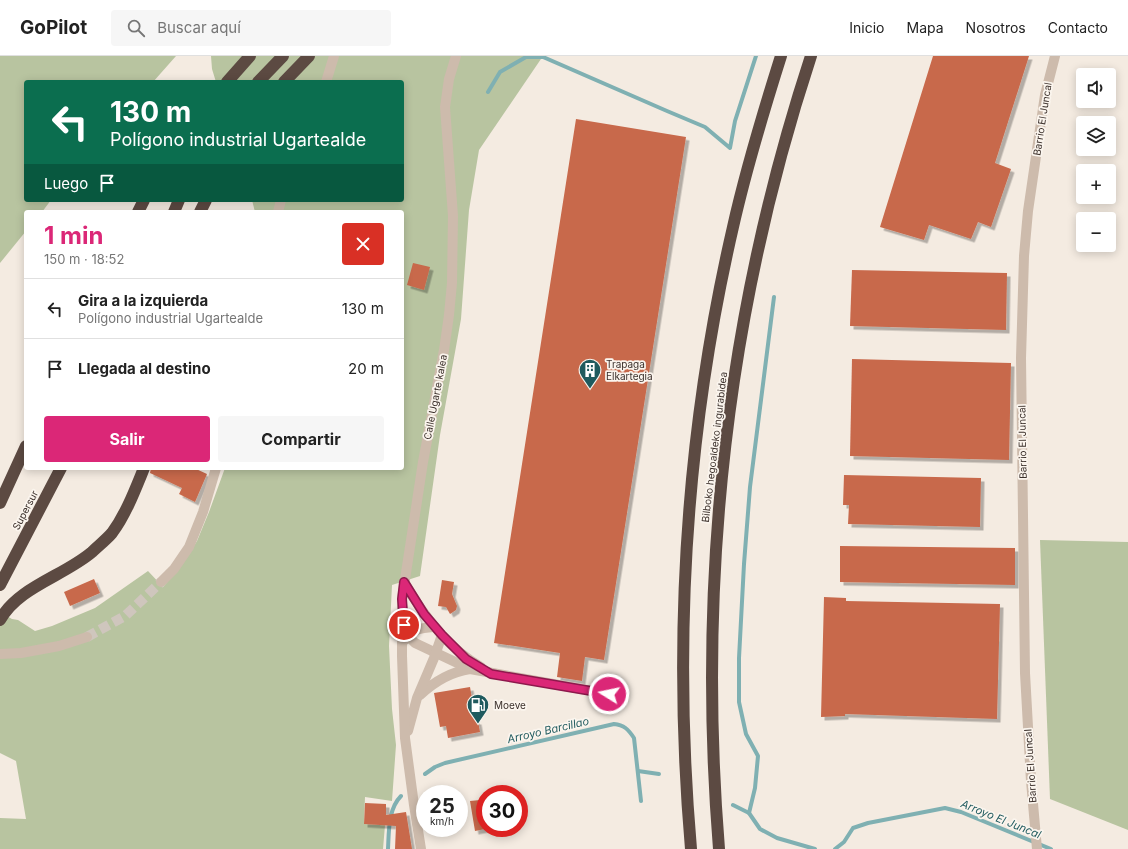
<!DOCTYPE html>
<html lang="es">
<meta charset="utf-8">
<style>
body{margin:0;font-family:Inter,sans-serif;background:#f6f6f6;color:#222;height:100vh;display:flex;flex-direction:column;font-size:15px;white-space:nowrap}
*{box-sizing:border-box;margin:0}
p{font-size:13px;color:#767676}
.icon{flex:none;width:22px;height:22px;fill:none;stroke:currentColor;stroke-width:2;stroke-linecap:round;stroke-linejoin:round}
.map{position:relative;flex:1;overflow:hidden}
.side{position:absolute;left:24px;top:154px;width:380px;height:260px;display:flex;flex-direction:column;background:#fff;border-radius:4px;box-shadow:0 2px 10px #0003}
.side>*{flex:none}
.hud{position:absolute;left:24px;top:24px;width:380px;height:122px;border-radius:4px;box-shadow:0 2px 10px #0003;background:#0b6e4f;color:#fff;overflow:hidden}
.controls{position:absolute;left:1076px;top:12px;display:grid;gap:8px}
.controls a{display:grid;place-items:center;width:40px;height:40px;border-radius:4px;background:#fff;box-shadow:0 2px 10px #0003;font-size:20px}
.speed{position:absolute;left:416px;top:729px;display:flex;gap:8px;font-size:20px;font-weight:700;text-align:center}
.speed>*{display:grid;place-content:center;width:52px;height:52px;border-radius:50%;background:#fff;box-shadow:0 2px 10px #0003;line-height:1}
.speed small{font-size:10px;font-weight:400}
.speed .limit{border:6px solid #d22;background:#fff;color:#111}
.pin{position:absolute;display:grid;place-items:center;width:34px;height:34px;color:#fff;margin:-17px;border:2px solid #fff;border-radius:50%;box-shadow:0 1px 4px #0007}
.me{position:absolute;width:44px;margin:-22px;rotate:280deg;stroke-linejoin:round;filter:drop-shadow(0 0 3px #0008)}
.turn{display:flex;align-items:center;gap:14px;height:84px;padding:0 20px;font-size:18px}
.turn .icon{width:52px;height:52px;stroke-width:2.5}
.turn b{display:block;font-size:28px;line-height:34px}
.then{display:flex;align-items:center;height:38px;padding:0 20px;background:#0003;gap:8px;font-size:15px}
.round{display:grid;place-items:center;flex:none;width:42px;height:42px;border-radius:4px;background:#f6f6f6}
.head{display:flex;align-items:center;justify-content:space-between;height:68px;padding:0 20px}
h1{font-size:24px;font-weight:700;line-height:30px;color:#db2777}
.primary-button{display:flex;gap:8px;margin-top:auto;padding:8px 20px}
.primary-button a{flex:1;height:46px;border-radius:4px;background:#db2777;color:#fff;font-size:16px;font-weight:700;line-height:46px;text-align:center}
.primary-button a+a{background:#f6f6f6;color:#222}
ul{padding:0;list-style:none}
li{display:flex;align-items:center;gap:12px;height:60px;padding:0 20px;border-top:1px solid #e0e0e0}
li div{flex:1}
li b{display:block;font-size:15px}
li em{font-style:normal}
header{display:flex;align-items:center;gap:24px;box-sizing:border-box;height:56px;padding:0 20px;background:#fff;border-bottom:1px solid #e0e0e0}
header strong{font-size:19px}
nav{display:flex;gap:22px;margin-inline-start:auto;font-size:14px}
.search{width:280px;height:36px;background:#f6f6f6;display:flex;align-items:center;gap:10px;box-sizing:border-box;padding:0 14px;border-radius:4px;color:#767676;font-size:15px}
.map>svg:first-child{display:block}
.green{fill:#b8c4a0}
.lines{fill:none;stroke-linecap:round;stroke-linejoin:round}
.stream{stroke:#7fb0b2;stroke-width:4}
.building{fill:#c8694b;filter:url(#shadow)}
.minor-tunnel{stroke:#cfc6bd;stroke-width:10;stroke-dasharray:10 5;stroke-linecap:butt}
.minor{stroke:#cdbbac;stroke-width:10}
.highway{stroke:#5c4a42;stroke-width:12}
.route-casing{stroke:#8e194d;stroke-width:10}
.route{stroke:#db2777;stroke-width:7}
.labels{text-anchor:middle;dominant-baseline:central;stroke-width:3.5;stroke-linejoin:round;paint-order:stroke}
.street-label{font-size:10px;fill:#3b302b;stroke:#fbf5ee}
.poi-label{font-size:10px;fill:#3b302b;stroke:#fbf5ee;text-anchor:start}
.water-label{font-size:11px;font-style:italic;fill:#1f5a5e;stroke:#fbf5ee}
</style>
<header>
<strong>GoPilot</strong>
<div class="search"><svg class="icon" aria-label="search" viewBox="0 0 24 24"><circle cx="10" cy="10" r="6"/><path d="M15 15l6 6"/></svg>Buscar aquí</div>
<nav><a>Inicio</a><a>Mapa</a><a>Nosotros</a><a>Contacto</a></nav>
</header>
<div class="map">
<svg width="1128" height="793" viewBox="0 0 1128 793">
<defs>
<filter id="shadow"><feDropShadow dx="3.5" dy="3.5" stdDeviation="0" flood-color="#0004"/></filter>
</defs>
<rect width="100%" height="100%" fill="#f4ebe1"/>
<g class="green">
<polygon points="0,0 176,0 153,26 26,26 26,144 51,144 42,156 26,156 26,175 0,207"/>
<polygon points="211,0 543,0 479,94 469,154 461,263 440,379 420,520 392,529 389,590 392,653 396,689 392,745 365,741 364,768 385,769 383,793 0,793 0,762 26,763 16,705 0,697 0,556 12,563 18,564 35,575 52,570 95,552 148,515 163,531 181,510 197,485 209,456 225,412 402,412 402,156 255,156 252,144 402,144 402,26 216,26 212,13"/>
<polygon points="1040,484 1128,486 1128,774 1050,743"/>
</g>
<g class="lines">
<g class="stream">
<polyline points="488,36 500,16 526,1 543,1 667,55 705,71 730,92 735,65 756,0"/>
<polyline points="638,715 659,718"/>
<path d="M 425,718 L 435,711 L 445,707 L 614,668 C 624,669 628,673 634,682 L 641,745"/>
<polyline points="733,749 749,757 760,773 777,782 815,793"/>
<polyline points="749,757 755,732 758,700 746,678 739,646 739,602 744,508 750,431 774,241"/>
<path d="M 388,793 C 389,775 388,753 401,740"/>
<polyline points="835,793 844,786 853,772 868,767 945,752 961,756 1051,793"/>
</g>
</g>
<g class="building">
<polygon points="933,0 1029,0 995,107 1011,113 991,171 978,166 971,183 929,169 924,184 880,171"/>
<polygon points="576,63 686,81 604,604 585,601 582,625 557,621 560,597 494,587"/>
<polygon points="413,207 430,211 424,234 407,229"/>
<polygon points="852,214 1007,217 1006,274 850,270"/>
<polygon points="852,303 1011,307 1009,404 850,400"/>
<polygon points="151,412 194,412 207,418 195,446 179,438 182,432 150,417"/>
<polygon points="844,419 981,422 980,471 848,468 849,449 843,449"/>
<polygon points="840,490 1015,492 1015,529 840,526"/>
<polygon points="94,523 100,537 70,550 64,536"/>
<polygon points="442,524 454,526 452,538 457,550 456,554 450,558 446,551 438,550"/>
<polygon points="824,541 846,542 846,545 1000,548 997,663 845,658 845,660 821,661"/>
<polygon points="470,631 476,665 478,665 480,676 448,682 446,670 440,671 434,637"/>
<polygon points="480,744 483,758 485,758 485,773 475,775 470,745"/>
<polygon points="365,747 386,748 386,759 406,756 412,793 395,793 396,770 364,768"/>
</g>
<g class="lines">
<polyline class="minor-tunnel" points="87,581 125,560 161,526"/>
<g class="minor">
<polyline points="326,26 334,0"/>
<polyline points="278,156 281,144"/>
<polyline points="161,526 174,513 189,491 203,456 216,412"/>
<path d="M 404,526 C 423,559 447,592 481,611"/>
<polyline points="405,570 408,580 415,587 470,613 609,638"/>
<path d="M 405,584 C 410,573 423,572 434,571"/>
<polyline points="0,598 21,597 59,590 87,581"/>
<path d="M 420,639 C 435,625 450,616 470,613"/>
<polyline points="408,675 417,642 434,602 442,579"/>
<polyline points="421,793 414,749 405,682 402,600 402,543 423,406 444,294 449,259 452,227 453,160 445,51 449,23 456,0"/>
<polyline points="1037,793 1031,725 1025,617 1021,302 1024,200 1028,155 1045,39 1055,0"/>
</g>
<g class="highway">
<polyline points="227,26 250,0"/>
<polyline points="258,26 283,0"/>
<polyline points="284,26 309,0"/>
<polyline points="138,156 144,144"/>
<polyline points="174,156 179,144"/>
<polyline points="200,156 206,144"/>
<polyline points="0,447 26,390"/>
<polyline points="0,529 61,412"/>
<path d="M 0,564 C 18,531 64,520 92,496 C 98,490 106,484 112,477 C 126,458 135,434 144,412"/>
<path d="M 691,793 C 673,585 686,374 733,171 C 746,113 763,57 781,0"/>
<path d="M 719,793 C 697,521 726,259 811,0"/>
</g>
</g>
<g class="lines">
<g class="route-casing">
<polyline id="route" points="404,569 402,543 404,526 424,558 442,579 466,603 491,618 609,638"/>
</g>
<use href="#route" class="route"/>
</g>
<defs>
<g id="building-pin" transform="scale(1.15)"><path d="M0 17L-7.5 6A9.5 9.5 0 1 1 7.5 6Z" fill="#1f5a5e" stroke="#fbf5ee"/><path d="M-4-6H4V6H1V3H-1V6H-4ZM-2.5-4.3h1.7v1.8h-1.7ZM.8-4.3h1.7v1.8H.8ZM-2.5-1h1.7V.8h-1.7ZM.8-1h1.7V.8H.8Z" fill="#fff"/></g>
<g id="fuel-pin" transform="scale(1.15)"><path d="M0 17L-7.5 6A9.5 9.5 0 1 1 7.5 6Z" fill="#1f5a5e" stroke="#fbf5ee"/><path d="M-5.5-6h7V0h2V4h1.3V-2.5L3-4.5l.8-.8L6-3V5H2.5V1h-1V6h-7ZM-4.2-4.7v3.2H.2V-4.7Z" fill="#fff"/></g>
</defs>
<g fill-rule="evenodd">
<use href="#building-pin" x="590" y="314"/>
<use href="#fuel-pin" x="478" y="649"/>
</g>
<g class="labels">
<g class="street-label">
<text transform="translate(1042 63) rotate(-81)">Barrio El Juncal</text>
<text transform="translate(435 341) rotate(-79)">Calle Ugarte kalea</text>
<text transform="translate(1022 386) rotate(-91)">Barrio El Juncal</text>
<text transform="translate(714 391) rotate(-83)">Bilboko hegoaldeko ingurabidea</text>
<text transform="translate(25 454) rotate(-62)">Supersur</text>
<text transform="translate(1030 710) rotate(-94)">Barrio El Juncal</text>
</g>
<g class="poi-label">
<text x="606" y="308">Trapaga<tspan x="606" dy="12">Elkartegia</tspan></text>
<text x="494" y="649">Moeve</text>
</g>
<g class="water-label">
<text transform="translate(548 674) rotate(-13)">Arroyo Barcillao</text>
<text transform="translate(1001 763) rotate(22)">Arroyo El Juncal</text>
</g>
</g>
</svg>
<div class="controls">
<a><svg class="icon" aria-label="sound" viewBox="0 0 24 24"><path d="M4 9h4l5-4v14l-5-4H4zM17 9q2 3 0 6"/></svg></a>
<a><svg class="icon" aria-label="layers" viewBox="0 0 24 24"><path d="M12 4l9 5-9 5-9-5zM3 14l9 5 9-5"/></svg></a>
<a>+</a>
<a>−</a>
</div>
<div class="speed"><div>25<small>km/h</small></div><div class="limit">30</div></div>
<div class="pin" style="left:404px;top:569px;background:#d93025"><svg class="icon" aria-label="arrive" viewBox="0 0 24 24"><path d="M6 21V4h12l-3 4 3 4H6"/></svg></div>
<svg class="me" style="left:609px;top:638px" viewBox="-20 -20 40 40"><circle r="17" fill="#db2777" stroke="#fff" stroke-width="3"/><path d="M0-11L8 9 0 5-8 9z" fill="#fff"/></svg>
<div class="hud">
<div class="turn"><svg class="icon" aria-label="left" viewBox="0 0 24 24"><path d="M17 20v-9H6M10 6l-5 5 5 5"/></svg><div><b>130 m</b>Polígono industrial Ugartealde</div></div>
<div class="then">Luego<svg class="icon" aria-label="arrive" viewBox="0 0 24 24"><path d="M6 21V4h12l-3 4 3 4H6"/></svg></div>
</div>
<section class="side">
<div class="head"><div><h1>1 min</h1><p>150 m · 18:52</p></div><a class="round" style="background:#d93025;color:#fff"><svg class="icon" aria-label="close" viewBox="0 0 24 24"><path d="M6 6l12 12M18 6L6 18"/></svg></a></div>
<ul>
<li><svg class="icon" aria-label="left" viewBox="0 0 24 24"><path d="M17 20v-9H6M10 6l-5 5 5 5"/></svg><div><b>Gira a la izquierda</b><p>Polígono industrial Ugartealde</p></div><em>130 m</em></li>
<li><svg class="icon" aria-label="arrive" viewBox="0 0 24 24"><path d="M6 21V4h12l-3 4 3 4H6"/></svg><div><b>Llegada al destino</b></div><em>20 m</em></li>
</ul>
<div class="primary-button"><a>Salir</a><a>Compartir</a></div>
</section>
</div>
